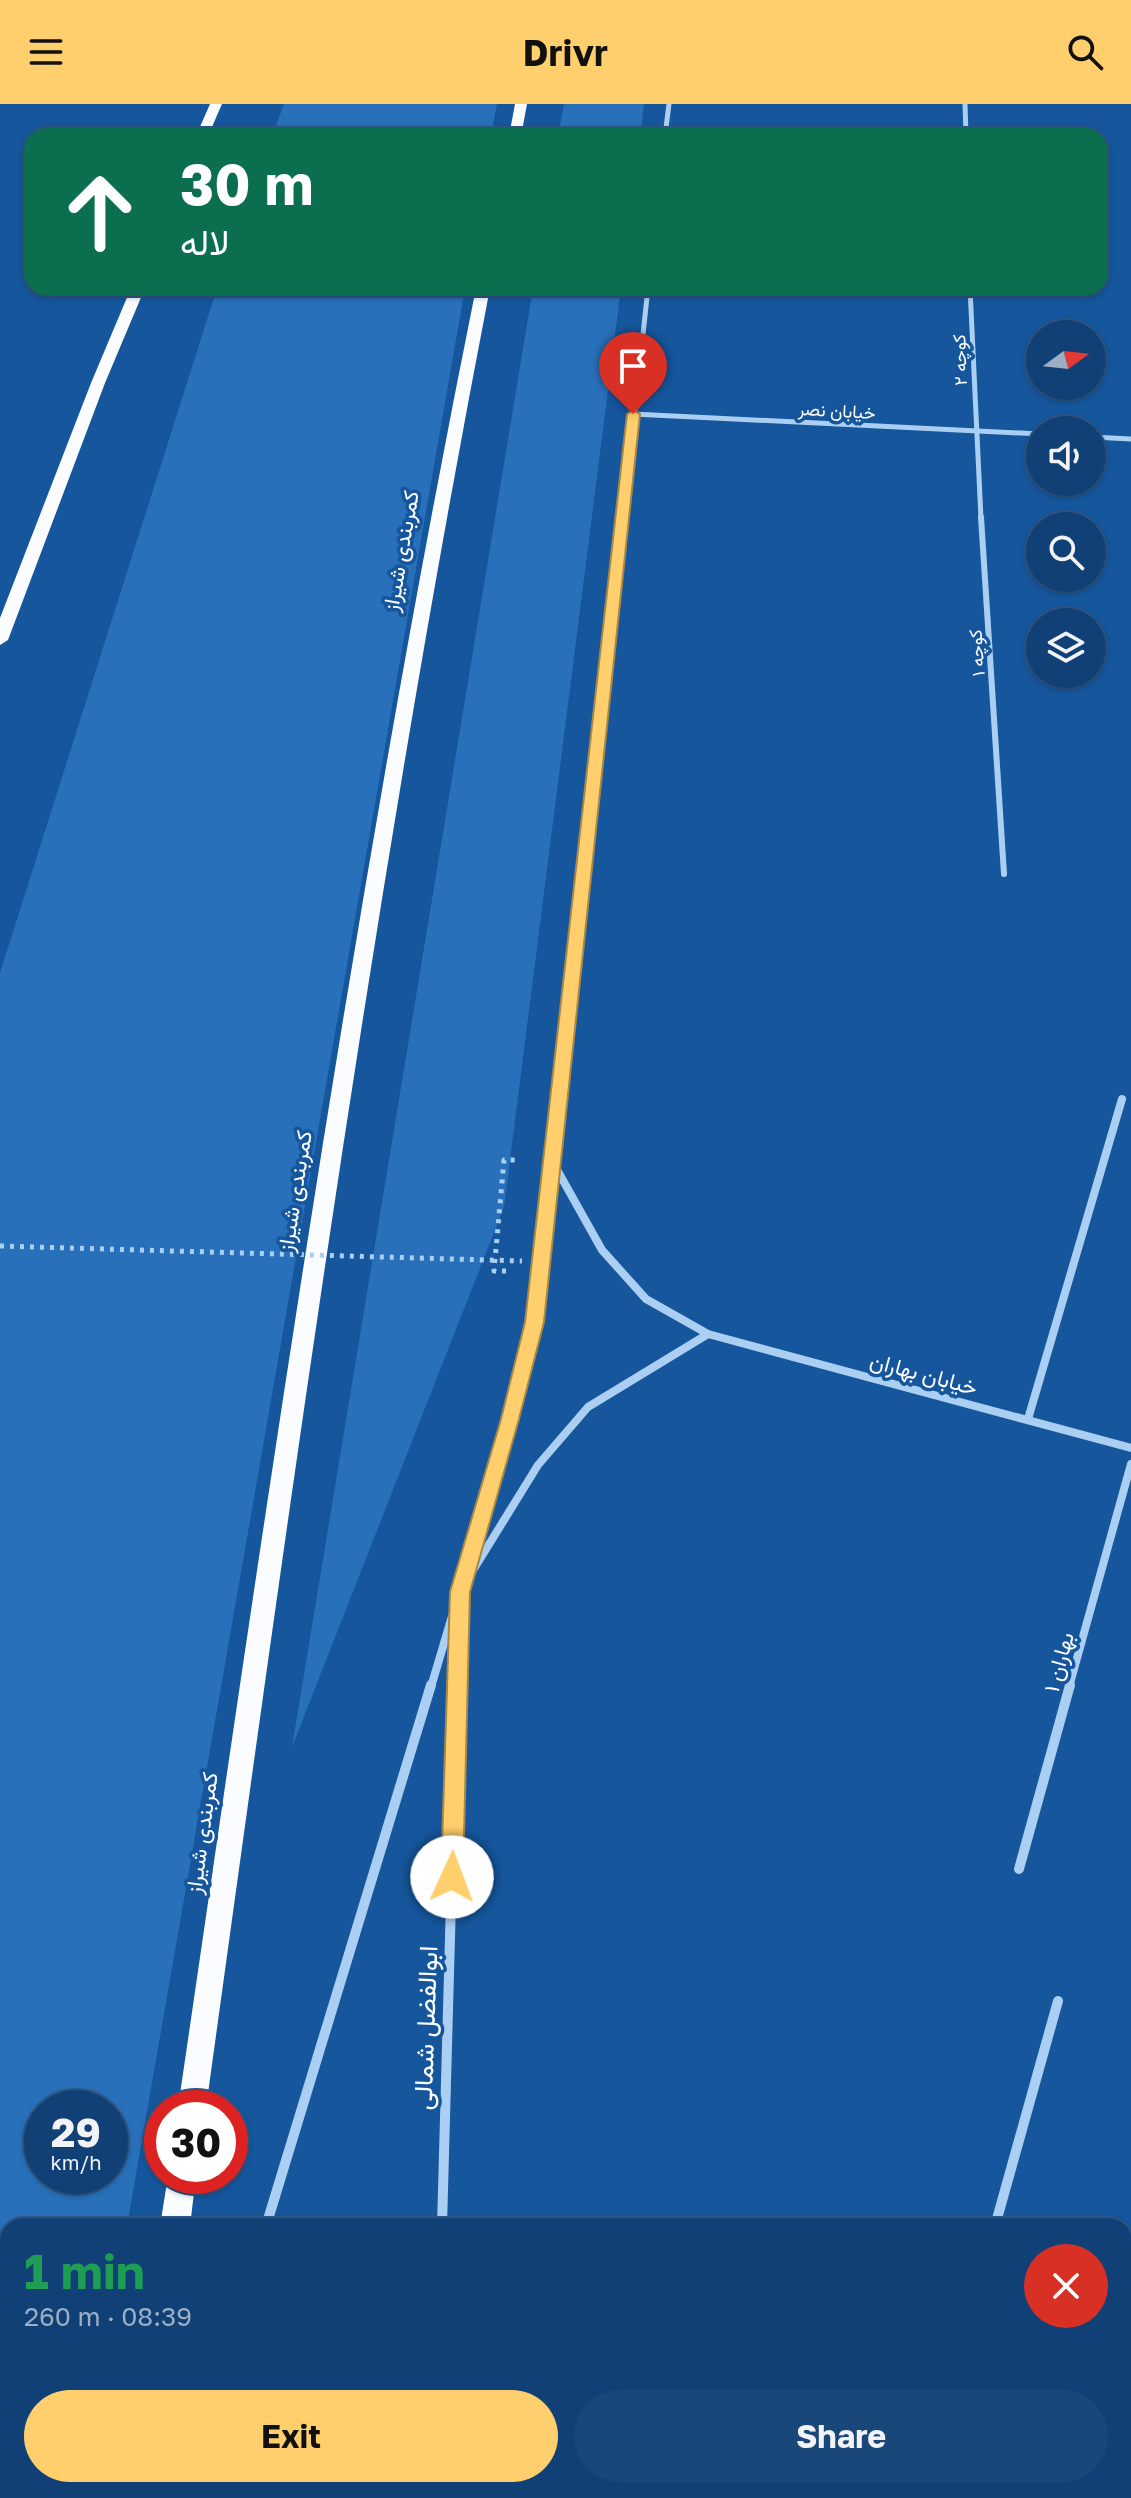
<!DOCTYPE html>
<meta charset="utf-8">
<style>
body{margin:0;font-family:"Golos Text",Vazirmatn,sans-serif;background:#19477a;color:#f1f3f6;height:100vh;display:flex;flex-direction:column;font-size:30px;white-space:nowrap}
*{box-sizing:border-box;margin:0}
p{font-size:26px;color:#9cafc5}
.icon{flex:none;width:44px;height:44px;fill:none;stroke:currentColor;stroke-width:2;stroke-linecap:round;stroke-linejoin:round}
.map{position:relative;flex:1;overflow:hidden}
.drawer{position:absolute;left:0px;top:2114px;width:1132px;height:280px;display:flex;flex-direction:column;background:#104075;border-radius:24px 24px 0 0;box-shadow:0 2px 6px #0004,0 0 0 2px #305987}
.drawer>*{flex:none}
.top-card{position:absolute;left:24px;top:24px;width:1084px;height:168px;border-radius:24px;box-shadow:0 2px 6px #0004,0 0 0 2px #305987;background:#0b6e4f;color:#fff;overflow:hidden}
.needle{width:52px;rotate:75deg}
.fabs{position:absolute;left:1026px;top:216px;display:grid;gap:16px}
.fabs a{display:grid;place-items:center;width:80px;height:80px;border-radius:50%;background:#104075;box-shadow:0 2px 6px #0004,0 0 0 2px #305987;font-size:40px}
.speed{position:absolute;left:24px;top:1986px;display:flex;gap:16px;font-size:40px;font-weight:700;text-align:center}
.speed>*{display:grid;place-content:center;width:104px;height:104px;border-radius:50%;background:#104075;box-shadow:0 2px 6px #0004,0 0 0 2px #305987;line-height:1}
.speed small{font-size:20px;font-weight:400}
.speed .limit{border:12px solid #d22;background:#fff;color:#111}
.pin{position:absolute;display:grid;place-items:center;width:68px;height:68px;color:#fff;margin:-82px -34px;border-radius:50% 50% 50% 0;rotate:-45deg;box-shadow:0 0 8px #0007}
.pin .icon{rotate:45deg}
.me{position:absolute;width:88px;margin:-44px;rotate:2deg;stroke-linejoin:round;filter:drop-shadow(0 0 6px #0008)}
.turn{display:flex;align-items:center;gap:28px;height:168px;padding:0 24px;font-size:36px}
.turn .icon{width:104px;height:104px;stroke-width:2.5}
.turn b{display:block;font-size:56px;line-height:68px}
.round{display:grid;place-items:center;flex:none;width:84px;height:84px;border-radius:42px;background:#19477a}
.head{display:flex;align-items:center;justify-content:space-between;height:136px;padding:0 24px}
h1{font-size:48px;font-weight:700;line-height:60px;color:#1e9e55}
.primary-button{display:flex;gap:16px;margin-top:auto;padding:16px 24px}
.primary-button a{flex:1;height:92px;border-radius:48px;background:#ffcf6d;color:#111;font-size:32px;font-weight:700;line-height:92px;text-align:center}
.primary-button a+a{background:#19477a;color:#f1f3f6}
header{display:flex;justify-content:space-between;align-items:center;height:104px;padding:0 24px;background:#ffcf6d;color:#111;font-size:36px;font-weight:700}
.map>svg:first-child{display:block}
.green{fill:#2870ba;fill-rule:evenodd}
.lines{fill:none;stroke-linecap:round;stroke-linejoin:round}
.path{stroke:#abcff3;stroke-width:5;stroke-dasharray:4 6;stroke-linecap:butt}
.minor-far3{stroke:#abcff3;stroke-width:5}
.minor-far2{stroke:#abcff3;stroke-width:6}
.minor-far1{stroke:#abcff3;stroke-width:8}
.minor{stroke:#abcff3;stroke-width:10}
.trunk{fill:#fbfcff;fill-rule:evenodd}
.path-bridge{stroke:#abcff3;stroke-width:5;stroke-dasharray:4 6;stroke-linecap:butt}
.route{fill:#ffcf6d;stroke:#a68747;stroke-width:2}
.labels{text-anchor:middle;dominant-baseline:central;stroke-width:7;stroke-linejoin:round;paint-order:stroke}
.far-street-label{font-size:18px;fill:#fff;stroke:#15569c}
.street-label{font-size:22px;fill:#fff;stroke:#15569c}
.near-street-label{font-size:26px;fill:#fff;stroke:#15569c}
</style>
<header><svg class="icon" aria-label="menu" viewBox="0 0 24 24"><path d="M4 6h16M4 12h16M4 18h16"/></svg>Drivr<svg class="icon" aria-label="search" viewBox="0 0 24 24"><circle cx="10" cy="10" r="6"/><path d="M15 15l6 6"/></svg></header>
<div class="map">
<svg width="1131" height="2394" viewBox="0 0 1131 2394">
<rect width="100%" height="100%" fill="#15569c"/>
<g class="green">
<polygon points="284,0 497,0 491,32 272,32"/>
<polygon points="564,0 644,0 640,32 558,32"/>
<path d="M 217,184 L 465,184 L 127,2122 L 8,2122 L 8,2386 L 81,2386 L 80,2394 L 0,2394 L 0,869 ZM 42,2004 L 110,2004 L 110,2072 L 42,2072 Z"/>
<polygon points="533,184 621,184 504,1103 292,1643"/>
</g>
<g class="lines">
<polyline class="path" points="506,1167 494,1167 504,1056 519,1056"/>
<g class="minor-far3">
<polyline points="965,0 966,32"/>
<polyline points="665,32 669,0"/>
<polyline points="970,184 981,415"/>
<polyline points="633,310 1040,330"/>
<polyline points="1092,333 1131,335"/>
<polyline points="623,415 648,184"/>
</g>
<g class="minor-far2">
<polyline points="981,413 1004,770"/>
<polyline points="565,934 623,413"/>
</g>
<g class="minor-far1">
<polyline points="708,1230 1131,1344"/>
<polyline points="1028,1315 1122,995"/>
<polyline points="467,1476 538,1361 588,1303 708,1230 646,1195 602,1146 551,1055"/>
<polyline points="431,1583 456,1499"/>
<polyline points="457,1583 460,1488 510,1315 534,1218 566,932"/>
<polyline points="1069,1583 1131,1360"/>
</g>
<g class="minor">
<polyline points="1019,1765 1070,1581"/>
<polyline points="266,2122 431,1581"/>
<polyline points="442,2122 457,1581"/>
<polyline points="995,2122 1058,1897"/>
<polyline points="991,2386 1011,2394"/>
<polyline points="183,2394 186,2386"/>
<polyline points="425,2394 426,2386"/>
</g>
<g class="trunk">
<polygon points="210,0 222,0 208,32 196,32"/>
<polygon points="515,0 527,0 521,32 509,32"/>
<polygon points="131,184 145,184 105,279 8,536 0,541 0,514 91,279"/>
<path d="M 476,184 L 490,184 C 373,787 290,1395 206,2004 L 178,2004 C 267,1395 354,787 476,184 Z"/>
<polygon points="168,2072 196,2072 190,2122 160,2122"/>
<polygon points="121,2386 153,2386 152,2394 120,2394"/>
</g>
<polyline class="path-bridge" points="0,1142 522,1157"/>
</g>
<polygon class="route" points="633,306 640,310 544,1218 519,1315 470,1488 463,1773 459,1780 452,1783 444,1780 441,1773 450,1488 501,1315 525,1218 627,310"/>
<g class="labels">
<g class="far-street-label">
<text transform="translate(959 256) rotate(-92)">کوچه ۲</text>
<text transform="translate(837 306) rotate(3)">خیابان نصر</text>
<text transform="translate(976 549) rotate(-94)">کوچه ۱</text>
</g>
<g class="street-label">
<text transform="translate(400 447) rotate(-80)">کمربندی شیراز</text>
<text transform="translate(294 1087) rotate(-81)">کمربندی شیراز</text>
<text transform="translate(924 1269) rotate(15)">خیابان بهاران</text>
<text transform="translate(1058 1558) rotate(-75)">۱ بهاران</text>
<text transform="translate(201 1729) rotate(-82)">کمربندی شیراز</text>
</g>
<g class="near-street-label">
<text transform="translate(425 1924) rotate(-88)">ابوالفضل شمالی</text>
</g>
</g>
</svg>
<div class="fabs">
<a><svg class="needle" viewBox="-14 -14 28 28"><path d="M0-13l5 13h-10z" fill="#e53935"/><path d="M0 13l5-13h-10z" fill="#9cafc5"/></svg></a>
<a><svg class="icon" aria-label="sound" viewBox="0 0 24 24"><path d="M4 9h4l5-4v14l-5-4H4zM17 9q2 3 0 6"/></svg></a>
<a><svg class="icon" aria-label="search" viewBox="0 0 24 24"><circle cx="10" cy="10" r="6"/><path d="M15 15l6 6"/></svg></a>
<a><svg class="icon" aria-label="layers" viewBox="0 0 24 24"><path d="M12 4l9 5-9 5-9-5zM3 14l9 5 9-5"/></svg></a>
</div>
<div class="speed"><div>29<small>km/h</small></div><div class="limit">30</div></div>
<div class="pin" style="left:633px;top:310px;background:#d93025"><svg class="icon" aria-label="arrive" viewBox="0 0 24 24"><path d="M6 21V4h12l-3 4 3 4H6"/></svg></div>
<svg class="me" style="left:452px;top:1773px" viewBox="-20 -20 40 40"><circle r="19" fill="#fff"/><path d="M0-13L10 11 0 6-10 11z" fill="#ffcf6d"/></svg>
<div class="top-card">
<div class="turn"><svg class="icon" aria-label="ahead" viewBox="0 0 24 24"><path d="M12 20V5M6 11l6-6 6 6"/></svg><div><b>30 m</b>لاله</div></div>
</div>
<section class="drawer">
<div class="head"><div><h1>1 min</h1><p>260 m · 08:39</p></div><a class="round" style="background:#d93025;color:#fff"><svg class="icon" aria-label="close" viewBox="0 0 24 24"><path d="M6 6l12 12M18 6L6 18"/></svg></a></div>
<div class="primary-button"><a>Exit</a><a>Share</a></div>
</section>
</div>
